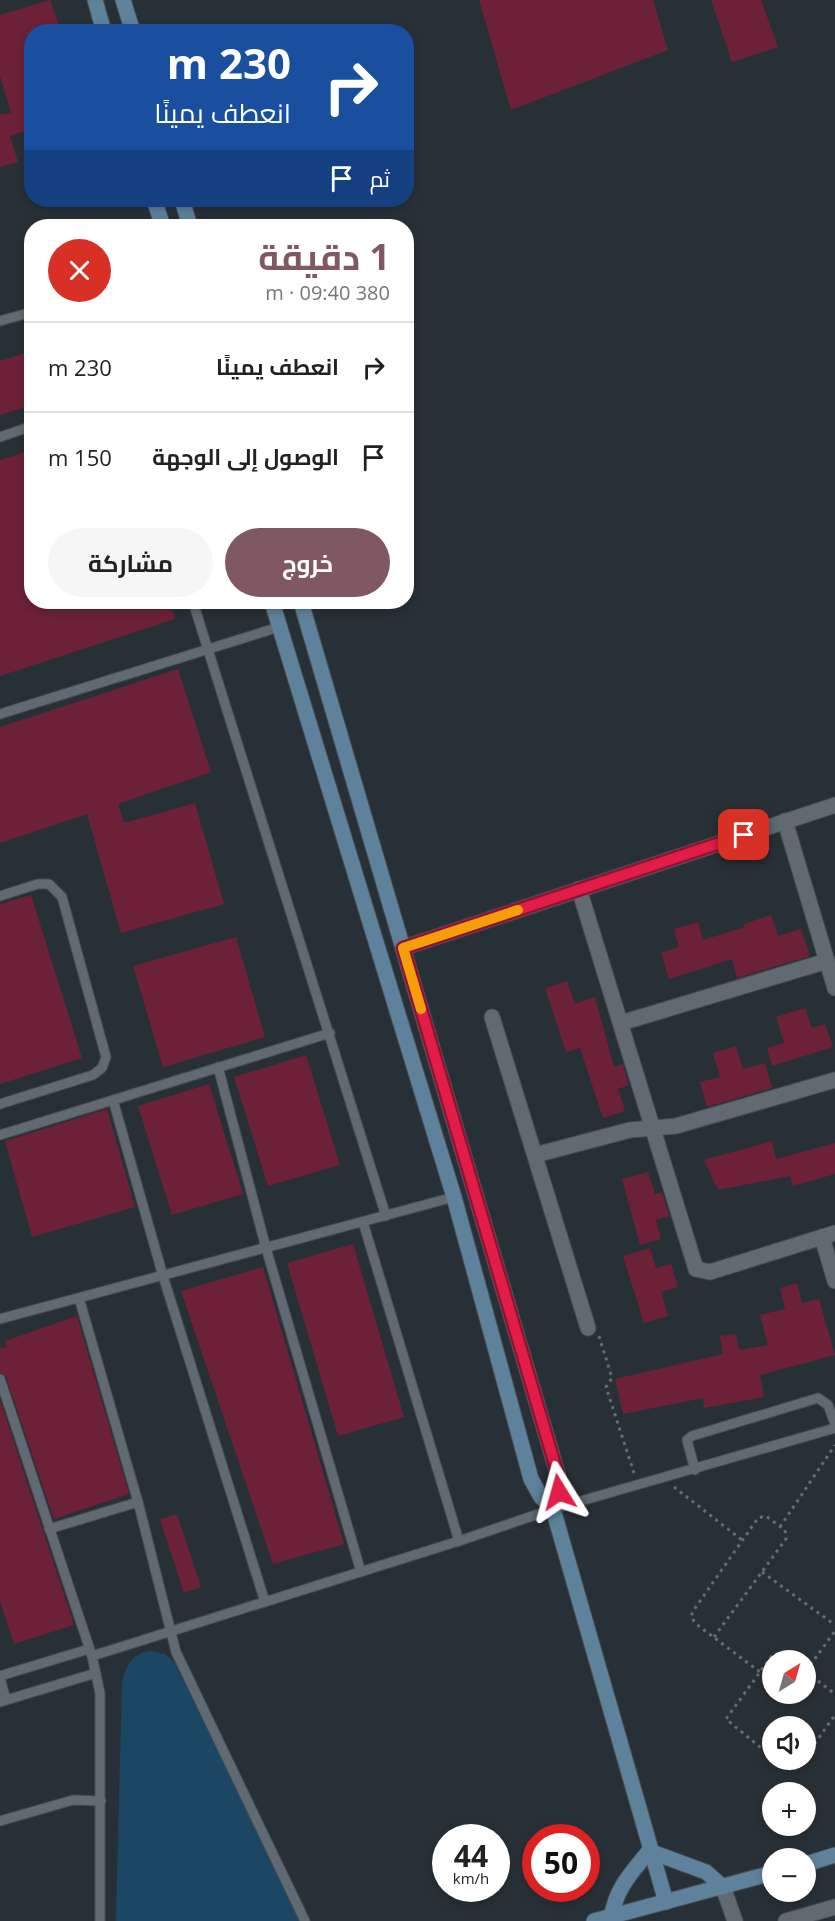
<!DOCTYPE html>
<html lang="ar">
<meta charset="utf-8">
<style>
body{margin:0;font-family:"Open Sans",Cairo,sans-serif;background:#f6f6f6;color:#222;direction:rtl;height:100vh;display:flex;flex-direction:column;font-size:22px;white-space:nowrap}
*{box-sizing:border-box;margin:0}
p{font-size:20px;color:#767676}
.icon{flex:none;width:33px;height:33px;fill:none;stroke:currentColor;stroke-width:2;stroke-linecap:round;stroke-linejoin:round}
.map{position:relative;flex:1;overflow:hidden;direction:ltr}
.sheet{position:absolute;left:24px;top:219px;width:390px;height:390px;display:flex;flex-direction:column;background:#fff;border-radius:24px;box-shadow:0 3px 9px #0003;direction:rtl}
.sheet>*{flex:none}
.banner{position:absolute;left:24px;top:24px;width:390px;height:183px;border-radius:24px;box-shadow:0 3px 9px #0003;direction:rtl;background:#1a4fa0;color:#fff;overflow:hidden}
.needle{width:39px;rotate:37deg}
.buttons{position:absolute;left:762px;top:1650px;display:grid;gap:12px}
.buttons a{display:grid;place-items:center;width:54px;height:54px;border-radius:50%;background:#fff;box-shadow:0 3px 9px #0003;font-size:30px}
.speed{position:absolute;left:432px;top:1824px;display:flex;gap:12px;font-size:30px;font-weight:700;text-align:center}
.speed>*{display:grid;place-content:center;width:78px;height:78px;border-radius:50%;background:#fff;box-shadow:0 3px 9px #0003;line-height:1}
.speed small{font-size:15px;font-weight:400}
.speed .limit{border:9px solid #d22;background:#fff;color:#111}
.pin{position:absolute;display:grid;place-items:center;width:51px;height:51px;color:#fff;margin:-26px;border-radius:12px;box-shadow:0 3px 9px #0006}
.me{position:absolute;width:66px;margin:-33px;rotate:352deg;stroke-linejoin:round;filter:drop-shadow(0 0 4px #0008)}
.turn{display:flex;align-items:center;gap:21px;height:126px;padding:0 24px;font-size:27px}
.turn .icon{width:78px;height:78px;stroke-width:2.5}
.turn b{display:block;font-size:42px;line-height:51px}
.then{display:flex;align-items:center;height:57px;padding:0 24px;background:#0003;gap:12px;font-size:22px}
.round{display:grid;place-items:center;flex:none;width:63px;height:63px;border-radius:32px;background:#f6f6f6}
.summary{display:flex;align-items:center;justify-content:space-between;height:102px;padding:0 24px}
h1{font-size:36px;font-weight:700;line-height:45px;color:#805861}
.action{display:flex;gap:12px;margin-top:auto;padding:12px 24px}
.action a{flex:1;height:69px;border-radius:36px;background:#805861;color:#fff;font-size:24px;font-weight:700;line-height:69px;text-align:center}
.action a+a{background:#f6f6f6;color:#222}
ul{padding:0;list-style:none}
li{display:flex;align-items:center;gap:18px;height:90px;padding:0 24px;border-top:2px solid #e0e0e0}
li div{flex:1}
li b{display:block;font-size:22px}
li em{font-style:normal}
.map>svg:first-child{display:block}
.green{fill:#1b4765}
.building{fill:#6c2138}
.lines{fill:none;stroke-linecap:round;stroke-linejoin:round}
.lane-casing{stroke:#464d52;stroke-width:11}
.street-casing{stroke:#464d52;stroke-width:17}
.secondary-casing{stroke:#464d52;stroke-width:17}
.path{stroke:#656c72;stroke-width:3;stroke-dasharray:3 4.5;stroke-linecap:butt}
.lane{stroke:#616a72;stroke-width:9}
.street{stroke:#616a72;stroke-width:15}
.secondary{stroke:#5e829c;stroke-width:15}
.route-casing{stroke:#92132f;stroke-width:15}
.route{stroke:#e11d48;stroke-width:10}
.slow{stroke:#f59e0b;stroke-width:10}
</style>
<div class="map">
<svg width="835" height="1921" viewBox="0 0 835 1921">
<rect width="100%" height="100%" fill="#283037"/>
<path class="green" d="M 150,1651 L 165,1654 L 174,1662 L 302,1921 L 116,1921 L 122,1683 C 126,1665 131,1654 150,1651 Z"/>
<g class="building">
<polygon points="50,0 61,32 32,32 32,129 10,136 18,162 0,167 0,114 11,113 0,76 0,15"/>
<polygon points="479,0 653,0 668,50 511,110"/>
<polygon points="711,0 761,0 778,47 732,62"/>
<polygon points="32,351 32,405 0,415 0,361"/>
<polygon points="32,450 32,602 169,602 175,619 0,676 0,460"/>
<polygon points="178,669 211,772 118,804 124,823 195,803 224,904 121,933 87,814 0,843 0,727"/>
<polygon points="31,895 82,1058 0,1084 0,904"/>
<polygon points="771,915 778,936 801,929 810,956 737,978 732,959 669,979 661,953 679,947 674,929 698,922 703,940 745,927 744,924"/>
<polygon points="236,937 265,1037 163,1067 133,966"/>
<polygon points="567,981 575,1004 595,997 614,1067 623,1064 629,1085 618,1089 625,1111 603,1118 580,1048 566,1052 545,988"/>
<polygon points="805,1008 812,1028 825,1024 833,1047 772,1066 767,1048 784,1043 776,1017"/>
<polygon points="736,1046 743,1069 765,1063 772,1088 707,1107 700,1082 720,1077 713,1053"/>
<polygon points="306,1055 340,1165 268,1186 234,1077"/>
<polygon points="209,1084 243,1194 172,1215 138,1106"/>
<polygon points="107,1109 135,1207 32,1237 5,1141"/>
<polygon points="772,1141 776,1159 835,1143 835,1174 793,1186 790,1176 718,1190 704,1160"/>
<polygon points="648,1172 655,1194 662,1192 669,1216 656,1220 661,1239 640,1245 622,1179"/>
<polygon points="353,1244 404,1417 338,1436 287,1263"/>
<polygon points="650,1248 656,1268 671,1264 678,1287 661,1292 668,1316 644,1323 623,1256"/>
<polygon points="263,1267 344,1544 273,1564 181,1291"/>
<polygon points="797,1283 802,1303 819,1299 835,1355 760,1375 764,1397 704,1408 703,1398 623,1414 615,1379 723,1354 720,1336 736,1334 739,1350 768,1345 760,1315 785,1309 780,1288"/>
<polygon points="77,1316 129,1494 54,1519 6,1377 0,1372 0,1348 7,1347 5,1341"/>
<polygon points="0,1400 74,1625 14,1644 0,1601"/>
<polygon points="177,1514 201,1587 184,1593 160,1519"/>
</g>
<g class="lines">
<g class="lane-casing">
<g id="lane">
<polyline points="0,321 32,312"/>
<polyline points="0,437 32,426"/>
<polyline points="193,602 386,1216"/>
<polyline points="0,714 279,627"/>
<polyline points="0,896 38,884 49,884 62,897 106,1057 102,1068 93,1075 0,1104"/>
<polyline points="218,1067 266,1248 361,1572"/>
<polyline points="113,1100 163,1276 265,1602"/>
<polyline points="0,1135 330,1033"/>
<polyline points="363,1222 459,1541"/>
<polyline points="79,1298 138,1502 176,1652 305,1921"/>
<polyline points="0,1319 454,1197"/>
<polyline points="0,1379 92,1656 100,1693 100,1921"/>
<polyline points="695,1470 687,1440 692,1436 818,1398 828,1405 835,1424"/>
<polyline points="49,1529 138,1502"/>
<polyline points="92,1656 459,1541 553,1509 835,1428"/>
<polyline points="0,1676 89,1649"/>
<polyline points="0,1678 6,1700"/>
<polyline points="0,1702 96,1673"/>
<polyline points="0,1821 73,1800 101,1801"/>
</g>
</g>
<g class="street-casing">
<g id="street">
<polyline points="785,821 835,988"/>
<polyline points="579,889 696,1269 710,1272 835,1233"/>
<polyline points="403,948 835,805"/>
<polyline points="492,1017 588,1328"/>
<polyline points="621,1023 827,961"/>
<polyline points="535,1155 630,1130 676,1126 835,1080"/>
<polyline points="822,1237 835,1281"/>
<polyline points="723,1887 735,1921"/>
<polyline points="786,1921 835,1907"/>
</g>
</g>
<g class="secondary-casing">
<g id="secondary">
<polyline points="95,0 104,32"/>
<polyline points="123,0 133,32"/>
<polyline points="154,200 163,226"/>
<polyline points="182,200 190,226"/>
<polyline points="272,602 454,1197 531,1479 541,1497 553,1509 666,1902"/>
<polyline points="301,602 558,1475 559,1492 553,1509"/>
<polyline points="806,1864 835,1855"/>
<path d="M 612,1916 C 615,1889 633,1871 649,1851 L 706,1872 L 723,1887"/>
<polyline points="594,1921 772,1873"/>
</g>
</g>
<g class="path">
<polyline points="599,1336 612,1378 606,1387 634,1473"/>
<polyline points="674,1487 742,1540"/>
<polyline points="780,1527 835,1445"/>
<polyline points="762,1572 835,1625"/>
<polyline points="714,1637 786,1539 785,1530 766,1516 758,1518 693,1611 691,1617 696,1624 760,1672"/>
<polyline points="806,1671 835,1631"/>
<polyline points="806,1672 835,1694"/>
<polyline points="806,1756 835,1715"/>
<polyline points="772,1757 726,1719 773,1654 780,1654 789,1660"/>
<polyline points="776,1760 793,1771 803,1760"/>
</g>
<use href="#lane" class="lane"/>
<use href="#street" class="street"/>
<use href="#secondary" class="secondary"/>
</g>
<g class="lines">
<g class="route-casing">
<polyline id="route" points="559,1492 558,1475 403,948 744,835"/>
</g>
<use href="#route" class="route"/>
<polyline class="slow" points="421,1009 403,948 518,910"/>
</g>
</svg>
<div class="buttons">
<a><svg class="needle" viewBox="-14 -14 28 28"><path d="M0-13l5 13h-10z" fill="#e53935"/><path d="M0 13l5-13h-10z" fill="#767676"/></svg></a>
<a><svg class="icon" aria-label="sound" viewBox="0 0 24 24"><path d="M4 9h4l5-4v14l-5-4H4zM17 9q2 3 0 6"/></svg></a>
<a>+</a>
<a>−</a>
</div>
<div class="speed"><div>44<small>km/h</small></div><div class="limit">50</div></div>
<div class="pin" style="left:744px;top:835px;background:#d93025"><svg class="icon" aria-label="arrive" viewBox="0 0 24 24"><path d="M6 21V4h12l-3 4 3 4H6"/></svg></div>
<svg class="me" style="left:559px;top:1492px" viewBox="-20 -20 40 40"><path d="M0-17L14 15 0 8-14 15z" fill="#e11d48" stroke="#fff" stroke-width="4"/></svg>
<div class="banner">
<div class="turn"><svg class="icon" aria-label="right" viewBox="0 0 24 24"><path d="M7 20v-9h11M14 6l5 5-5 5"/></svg><div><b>230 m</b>انعطف يمينًا</div></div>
<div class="then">ثم<svg class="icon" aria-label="arrive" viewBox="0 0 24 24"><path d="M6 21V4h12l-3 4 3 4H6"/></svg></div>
</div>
<section class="sheet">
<div class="summary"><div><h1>1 دقيقة</h1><p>380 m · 09:40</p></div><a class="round" style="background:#d93025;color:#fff"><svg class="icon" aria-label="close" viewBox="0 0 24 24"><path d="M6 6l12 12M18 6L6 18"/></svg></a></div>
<ul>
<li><svg class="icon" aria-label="right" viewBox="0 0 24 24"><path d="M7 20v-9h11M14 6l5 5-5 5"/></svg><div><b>انعطف يمينًا</b></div><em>230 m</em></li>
<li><svg class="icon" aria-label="arrive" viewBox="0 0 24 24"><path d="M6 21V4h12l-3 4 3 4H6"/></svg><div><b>الوصول إلى الوجهة</b></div><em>150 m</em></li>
</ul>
<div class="action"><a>خروج</a><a>مشاركة</a></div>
</section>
</div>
